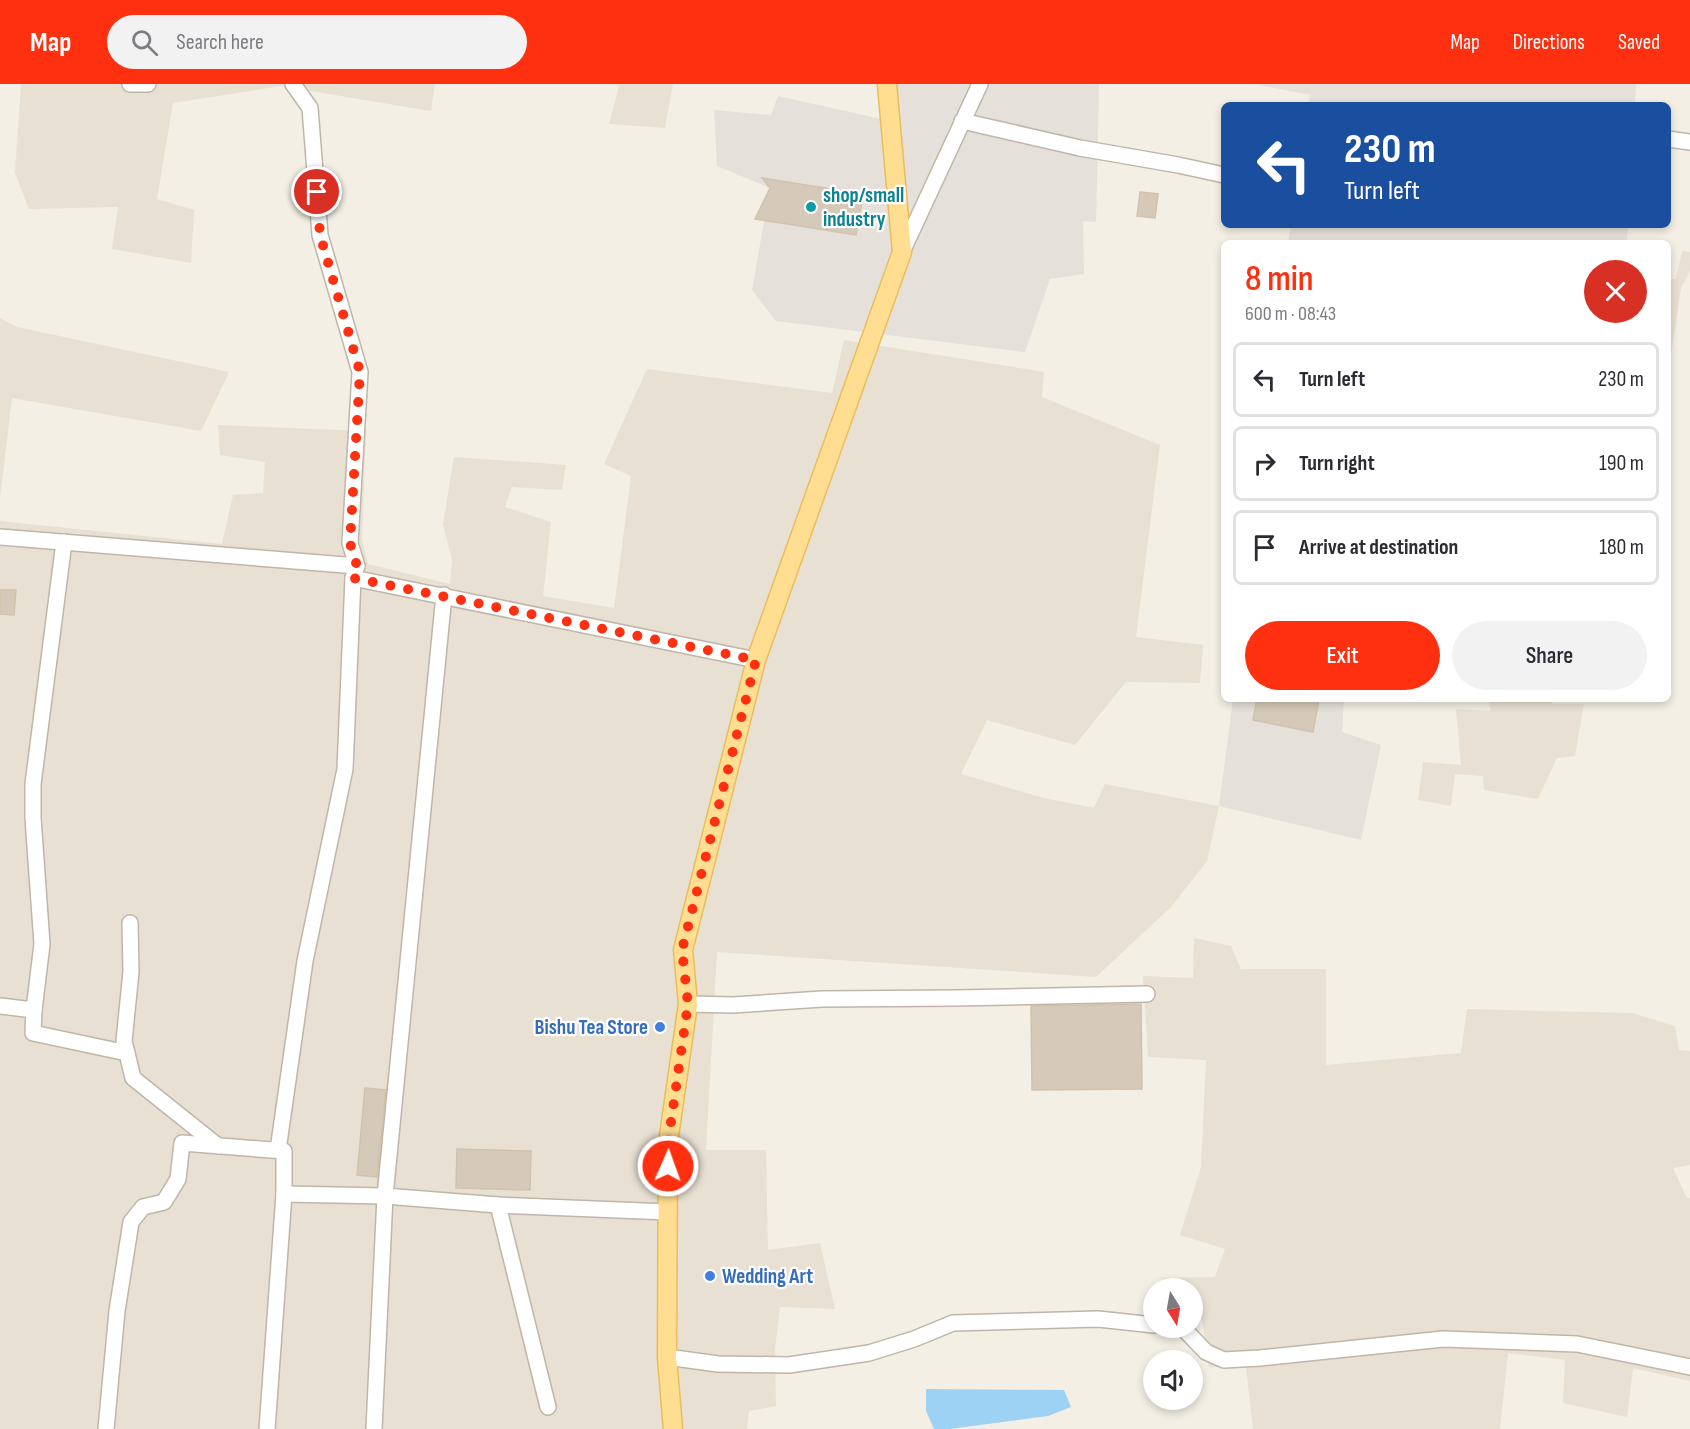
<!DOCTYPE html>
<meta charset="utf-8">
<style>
body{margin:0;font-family:"Sofia Sans Condensed",sans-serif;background:#f2f2f3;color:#2b2b33;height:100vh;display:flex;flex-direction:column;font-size:22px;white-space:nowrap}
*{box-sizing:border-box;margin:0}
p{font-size:20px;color:#7c7c81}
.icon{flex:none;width:33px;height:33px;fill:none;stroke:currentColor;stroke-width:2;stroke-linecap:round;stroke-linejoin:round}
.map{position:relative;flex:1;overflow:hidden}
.drawer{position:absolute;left:1221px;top:156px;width:450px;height:462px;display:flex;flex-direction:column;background:#fff;border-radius:9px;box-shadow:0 3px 9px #0003}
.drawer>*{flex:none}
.top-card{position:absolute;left:1221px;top:18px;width:450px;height:126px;border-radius:9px;box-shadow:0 3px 9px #0003;background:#1a4fa0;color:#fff;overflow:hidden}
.needle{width:39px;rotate:169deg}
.tools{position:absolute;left:1143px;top:1194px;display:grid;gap:12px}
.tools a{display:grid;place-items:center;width:60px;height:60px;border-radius:50%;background:#fff;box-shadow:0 3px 9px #0003;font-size:30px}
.pin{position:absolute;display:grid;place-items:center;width:51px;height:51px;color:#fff;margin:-26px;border:3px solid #fff;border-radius:50%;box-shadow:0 2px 6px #0007}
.me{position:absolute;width:66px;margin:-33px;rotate:2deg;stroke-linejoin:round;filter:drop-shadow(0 0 4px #0008)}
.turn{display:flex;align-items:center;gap:21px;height:126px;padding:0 24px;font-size:27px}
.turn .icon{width:78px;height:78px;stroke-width:2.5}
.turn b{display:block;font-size:42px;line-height:51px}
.round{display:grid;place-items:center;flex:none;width:63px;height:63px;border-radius:32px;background:#f2f2f3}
.summary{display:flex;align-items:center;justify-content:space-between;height:102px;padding:0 24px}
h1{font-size:36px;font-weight:600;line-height:45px;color:#ff3010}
.action{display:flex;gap:12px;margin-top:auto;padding:12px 24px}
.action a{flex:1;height:69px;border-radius:36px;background:#ff3010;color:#fff;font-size:24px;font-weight:600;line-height:69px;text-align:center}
.action a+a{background:#f2f2f3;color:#2b2b33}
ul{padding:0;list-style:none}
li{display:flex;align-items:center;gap:18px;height:75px;margin:0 12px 9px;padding:0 12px;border:3px solid #e1e1e2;border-radius:9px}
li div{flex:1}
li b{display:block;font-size:22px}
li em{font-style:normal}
header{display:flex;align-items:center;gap:36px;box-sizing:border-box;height:84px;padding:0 30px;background:#ff3010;color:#fff}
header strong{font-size:28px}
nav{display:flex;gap:33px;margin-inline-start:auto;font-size:21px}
.search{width:420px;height:54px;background:#f2f2f3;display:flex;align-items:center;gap:15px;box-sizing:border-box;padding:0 21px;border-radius:33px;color:#7c7c81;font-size:22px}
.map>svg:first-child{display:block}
.residential{fill:#e8e0d2}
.industrial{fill:#e5e0d9}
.water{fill:#9dd2f4}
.building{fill:#d5cab9;stroke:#d1c2ac;stroke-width:1.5}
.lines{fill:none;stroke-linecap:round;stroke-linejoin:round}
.minor-casing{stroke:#bfb6a7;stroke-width:18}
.major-casing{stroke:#eabd5c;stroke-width:21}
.minor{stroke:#fff;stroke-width:15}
.major{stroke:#ffde92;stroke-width:18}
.route{stroke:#ff3010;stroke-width:10;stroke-dasharray:0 18}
.culture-dot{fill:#0f9aa8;stroke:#fff;stroke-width:2}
.shop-dot{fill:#3f7fe0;stroke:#fff;stroke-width:2}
.labels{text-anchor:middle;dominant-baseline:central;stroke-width:4.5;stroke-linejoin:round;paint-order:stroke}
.culture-label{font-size:21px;font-weight:bold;fill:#0d838f;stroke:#fff;text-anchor:start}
.shop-label{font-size:21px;font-weight:bold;fill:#366cbe;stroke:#fff;text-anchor:end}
</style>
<header>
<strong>Map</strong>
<div class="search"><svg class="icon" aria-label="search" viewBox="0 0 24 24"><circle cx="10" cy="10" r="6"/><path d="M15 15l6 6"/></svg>Search here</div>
<nav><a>Map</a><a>Directions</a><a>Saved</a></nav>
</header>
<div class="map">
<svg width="1690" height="1345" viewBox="0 0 1690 1345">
<rect width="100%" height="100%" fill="#f3efe4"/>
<g class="residential">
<polygon points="21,0 435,0 431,27 281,2 173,19 157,115 194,126 191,179 112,165 118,123 29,125 15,89"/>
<polygon points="614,0 673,0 665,44 609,40 619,2"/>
<polygon points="1682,167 1690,168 1690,187 1681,204 1668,291 1668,195 1676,195"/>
<polygon points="0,234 17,243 229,288 201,347 12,314 0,414"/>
<polygon points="844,256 1044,288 1042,313 1160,361 1136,553 1203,561 1200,599 1126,598 1075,661 987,636 961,690 1044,714 1094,724 1105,700 1219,722 1207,777 1171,823 1096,893 717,868 706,1066 766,1066 768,1166 820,1159 835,1225 780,1223 775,1265 776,1322 749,1327 747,1345 0,1345 0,437 222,460 233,411 263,409 265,378 220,371 218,341 366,347 362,456 368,480 450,500 452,476 443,440 454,373 566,381 562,406 512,403 505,423 551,438 543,512 614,524 631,392 604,380 647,285 832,309"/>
<polygon points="1489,615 1552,615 1552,620 1584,620 1575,672 1557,674 1538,715 1484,706 1483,692 1455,690 1451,722 1418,716 1423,678 1461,681 1456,625 1490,627"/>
<polygon points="1194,854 1231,862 1241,885 1326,885 1326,981 1461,969 1467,925 1632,929 1675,942 1679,966 1690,967 1690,1081 1673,1084 1687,1114 1690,1114 1690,1297 1633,1284 1627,1333 1563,1319 1565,1276 1508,1269 1500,1345 1253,1345 1246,1283 1209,1283 1202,1236 1193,1236 1192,1204 1163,1204 1164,1194 1215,1193 1225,1165 1180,1151 1201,1083 1206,976 1148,973 1143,892 1193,894"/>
</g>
<g class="industrial">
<polygon points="883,0 1099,0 1096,138 1083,137 1084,190 1050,195 1025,268 776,237 752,206 770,104 717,82 714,26 771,31 778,12 885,36"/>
<polygon points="1255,0 1636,0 1635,21 1309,21 1310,11"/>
<polygon points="1291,141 1628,141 1627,159 1285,159 1289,154"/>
<polygon points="1233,615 1344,615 1342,648 1381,661 1361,756 1219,722"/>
</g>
<polygon class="water" points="926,1305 1064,1306 1071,1323 1048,1332 950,1345 934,1345 926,1327"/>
<g class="building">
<polygon points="762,94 863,110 856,151 755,135 770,104"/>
<polygon points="1140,108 1158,110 1155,134 1137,132"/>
<polygon points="0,506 16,506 14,531 0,530"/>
<polygon points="1257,615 1319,615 1313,648 1253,636"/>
<polygon points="1141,920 1142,1005 1032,1006 1031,922"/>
<polygon points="365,1004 386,1006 377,1093 357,1091"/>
<polygon points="457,1065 531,1067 530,1106 456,1104"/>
</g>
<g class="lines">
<g class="minor-casing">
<g id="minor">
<polyline points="130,0 148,0"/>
<polyline points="962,37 1080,64 1178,81 1224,91"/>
<polyline points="1668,55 1690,58"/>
<polyline points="902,168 980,0"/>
<polyline points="0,453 357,482"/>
<polyline points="353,494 756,576"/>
<polyline points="130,839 131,888 124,957 133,994 218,1062"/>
<polyline points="688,920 733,921 822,915 956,914 1147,910"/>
<polyline points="0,922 34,926 33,949 127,969"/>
<polyline points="34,926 42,860 33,734 33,700 64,458"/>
<polyline points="278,1066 305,877 345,685 353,494 357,482 350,459 360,288 320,151 310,24 293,0"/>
<polyline points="284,1110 385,1112 498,1121 668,1128"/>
<polyline points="498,1121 548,1323"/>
<polyline points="1177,1244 1183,1244 1206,1268 1224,1276 1260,1274 1443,1255 1577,1260 1690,1283"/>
<polyline points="667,1273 718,1280 789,1281 869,1269 914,1255 953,1239 1098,1235 1154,1241"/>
<polyline points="106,1345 117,1227 131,1138 143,1123 164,1118 178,1095 182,1059 284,1067 284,1110 267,1345"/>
<polyline points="374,1345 385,1112 444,511"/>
</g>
</g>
<g class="major-casing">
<polyline id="major" points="673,1345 667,1273 668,1059 688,920 683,866 756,576 902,168 887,0"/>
</g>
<use href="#minor" class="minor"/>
<use href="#major" class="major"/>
</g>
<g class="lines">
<polyline class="route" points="317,108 320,151 360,288 350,459 357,482 353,494 756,576 682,866 688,920 668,1059 668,1082"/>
</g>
<circle class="culture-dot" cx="811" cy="123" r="6"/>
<g class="shop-dot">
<circle cx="660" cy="943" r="6"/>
<circle cx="710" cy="1192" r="6"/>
</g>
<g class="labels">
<g class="culture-label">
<text x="823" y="111">shop/small<tspan x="823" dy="24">industry</tspan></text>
</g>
<g class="shop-label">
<text x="648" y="943">Bishu Tea Store</text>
<text x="722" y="1192" text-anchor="start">Wedding Art</text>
</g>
</g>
</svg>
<div class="tools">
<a><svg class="needle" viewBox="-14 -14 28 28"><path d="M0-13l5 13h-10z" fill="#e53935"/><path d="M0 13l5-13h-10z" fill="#7c7c81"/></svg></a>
<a><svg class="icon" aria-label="sound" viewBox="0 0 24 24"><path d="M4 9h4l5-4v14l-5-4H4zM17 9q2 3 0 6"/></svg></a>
</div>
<div class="pin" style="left:317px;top:108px;background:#d93025"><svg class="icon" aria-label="arrive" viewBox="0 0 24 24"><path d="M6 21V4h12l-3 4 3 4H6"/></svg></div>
<svg class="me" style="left:668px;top:1082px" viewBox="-20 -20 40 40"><circle r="17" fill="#ff3010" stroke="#fff" stroke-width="3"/><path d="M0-11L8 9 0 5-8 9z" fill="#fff"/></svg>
<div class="top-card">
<div class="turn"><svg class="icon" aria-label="left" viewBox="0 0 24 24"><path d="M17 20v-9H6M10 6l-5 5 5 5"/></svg><div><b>230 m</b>Turn left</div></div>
</div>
<section class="drawer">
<div class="summary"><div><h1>8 min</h1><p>600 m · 08:43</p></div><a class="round" style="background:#d93025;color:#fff"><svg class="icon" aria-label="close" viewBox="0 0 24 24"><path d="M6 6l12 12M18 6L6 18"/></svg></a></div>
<ul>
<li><svg class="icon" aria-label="left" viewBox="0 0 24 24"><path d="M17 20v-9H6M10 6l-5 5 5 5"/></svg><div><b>Turn left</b></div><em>230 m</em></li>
<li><svg class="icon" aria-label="right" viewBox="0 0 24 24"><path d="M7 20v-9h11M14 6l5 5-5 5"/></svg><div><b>Turn right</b></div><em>190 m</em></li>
<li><svg class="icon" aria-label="arrive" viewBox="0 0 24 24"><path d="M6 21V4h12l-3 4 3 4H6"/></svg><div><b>Arrive at destination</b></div><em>180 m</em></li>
</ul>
<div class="action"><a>Exit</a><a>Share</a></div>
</section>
</div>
